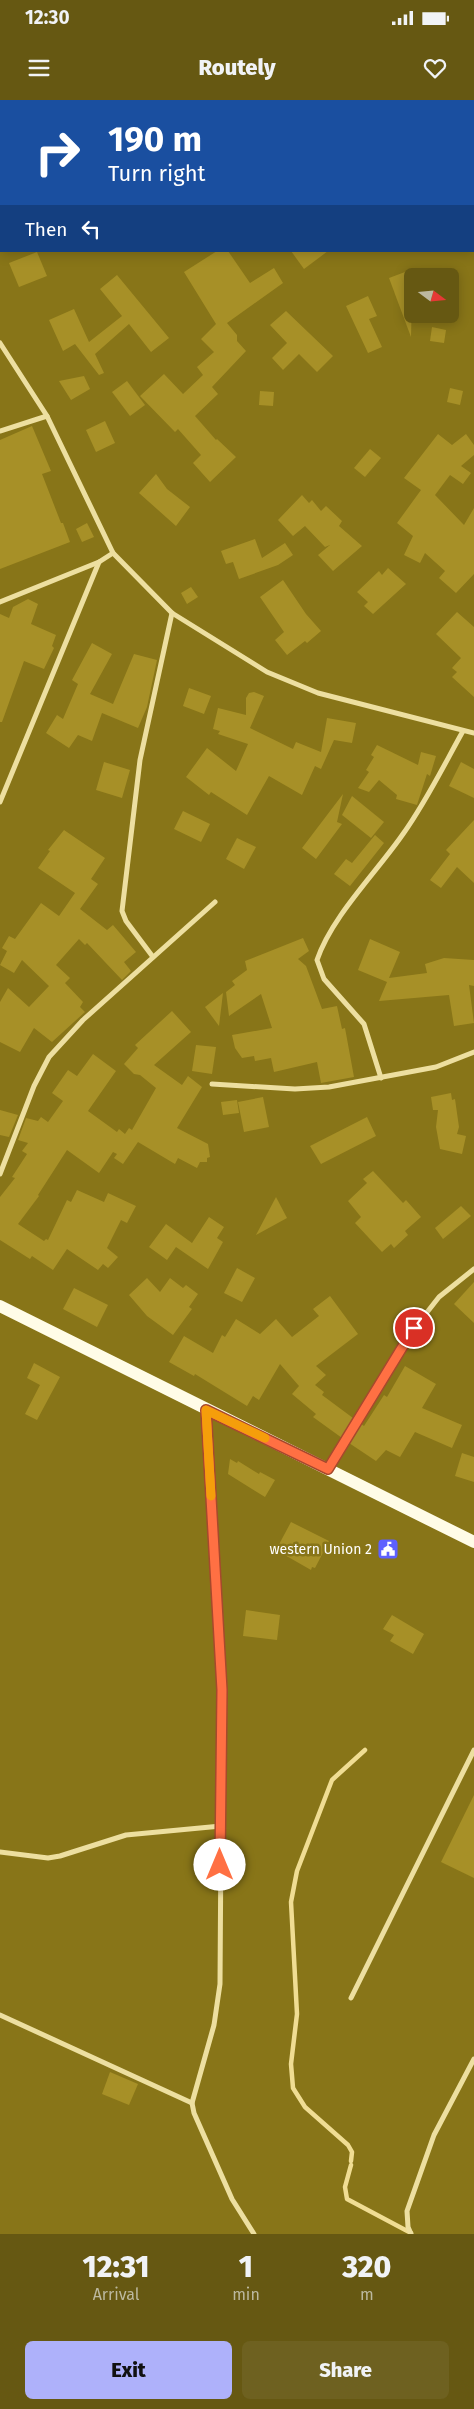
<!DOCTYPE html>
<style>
body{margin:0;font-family:"Fira Sans",sans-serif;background:#6e6120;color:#f1f3f6;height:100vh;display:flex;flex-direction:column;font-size:19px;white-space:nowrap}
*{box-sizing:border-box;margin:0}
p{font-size:16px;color:#bcb89f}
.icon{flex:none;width:28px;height:28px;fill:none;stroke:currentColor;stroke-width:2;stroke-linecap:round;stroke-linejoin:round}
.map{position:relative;height:2134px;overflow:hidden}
.drawer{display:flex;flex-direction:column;background:#665812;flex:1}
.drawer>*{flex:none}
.top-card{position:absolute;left:0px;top:0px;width:475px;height:152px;box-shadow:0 2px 12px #0003;background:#1a4fa0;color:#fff;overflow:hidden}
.needle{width:32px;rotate:106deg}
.controls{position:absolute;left:404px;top:168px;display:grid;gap:10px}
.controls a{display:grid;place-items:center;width:55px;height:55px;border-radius:8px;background:#665812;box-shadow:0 2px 12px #0003;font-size:25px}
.pin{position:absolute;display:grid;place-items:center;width:42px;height:42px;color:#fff;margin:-21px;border:2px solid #fff;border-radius:50%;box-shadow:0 1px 5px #0007}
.me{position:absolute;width:55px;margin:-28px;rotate:0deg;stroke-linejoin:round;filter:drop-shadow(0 0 4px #0008)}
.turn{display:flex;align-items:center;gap:18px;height:105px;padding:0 25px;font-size:22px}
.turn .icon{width:65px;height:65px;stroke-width:2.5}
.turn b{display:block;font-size:35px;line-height:42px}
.then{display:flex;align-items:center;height:48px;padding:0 25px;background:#0003;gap:10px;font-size:19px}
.eta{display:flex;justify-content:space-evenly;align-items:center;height:85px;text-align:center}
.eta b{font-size:30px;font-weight:800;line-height:35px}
.primary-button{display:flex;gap:10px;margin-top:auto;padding:10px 25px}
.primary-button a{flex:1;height:58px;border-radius:8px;background:#aeb1fa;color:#111;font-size:20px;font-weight:800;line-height:58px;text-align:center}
.primary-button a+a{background:#6e6120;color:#f1f3f6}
.status{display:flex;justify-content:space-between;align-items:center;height:35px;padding:0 25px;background:#665812;direction:ltr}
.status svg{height:14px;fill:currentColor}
header{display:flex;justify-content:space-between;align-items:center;height:65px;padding:0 25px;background:#665812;font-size:22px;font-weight:800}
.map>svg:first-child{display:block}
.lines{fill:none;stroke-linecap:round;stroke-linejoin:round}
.stream{stroke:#f0dd93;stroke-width:4.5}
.building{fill:#a79027}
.street{stroke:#eddfa0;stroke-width:5}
.primary{stroke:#fffce7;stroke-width:12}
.route-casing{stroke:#a6492c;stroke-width:12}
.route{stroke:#ff7043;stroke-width:9}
.slow{stroke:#f59e0b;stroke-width:9}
.labels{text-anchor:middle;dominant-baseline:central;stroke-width:5;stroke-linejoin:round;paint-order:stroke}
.poi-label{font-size:14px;fill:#fff;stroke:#887518;text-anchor:end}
</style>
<div class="status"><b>12:30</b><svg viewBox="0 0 49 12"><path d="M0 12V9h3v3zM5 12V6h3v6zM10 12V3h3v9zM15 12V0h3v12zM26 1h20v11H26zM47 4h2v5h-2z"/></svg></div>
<header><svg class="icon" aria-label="menu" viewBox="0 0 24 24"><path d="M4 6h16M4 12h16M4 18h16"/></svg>Routely<svg class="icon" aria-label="heart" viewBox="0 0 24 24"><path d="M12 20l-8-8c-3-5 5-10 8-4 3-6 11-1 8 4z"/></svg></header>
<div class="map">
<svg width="474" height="2134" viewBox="0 0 474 2134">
<rect width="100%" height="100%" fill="#887518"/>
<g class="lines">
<g class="stream">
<polyline points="351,2061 352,2052 348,2045 305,2007 293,1988 291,1964 297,1914 291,1802 297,1771 332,1680 365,1650"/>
<polyline points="351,2065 345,2087 347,2099 411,2133"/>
</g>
</g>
<g class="building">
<polygon points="217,151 228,151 250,183 274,168 283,183 227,223 237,235 237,241 246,251 212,287 218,294 195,316 216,340 217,339 236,357 210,382 193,363 201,355 178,329 175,332 140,296 164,274 183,294 203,275 197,267 214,252 201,239 216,224 184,172"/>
<polygon points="291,151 328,151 304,169"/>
<polygon points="37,152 47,176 19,187 9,163"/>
<polygon points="405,172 412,193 411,237 389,178"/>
<polygon points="117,175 169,238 151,252 129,224 95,254 104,273 99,275 75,244 63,251 49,220 74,209 89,242 122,216 100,189"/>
<polygon points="368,196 377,216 369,219 382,247 368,253 346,206"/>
<polygon points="286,211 333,256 317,272 299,254 283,270 272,258 287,243 270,225"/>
<polygon points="432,227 446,230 444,243 430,241"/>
<polygon points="84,276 90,289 71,300 59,281"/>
<polygon points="127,281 145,305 130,316 112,292"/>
<polygon points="450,288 463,291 460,305 447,302"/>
<polygon points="260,291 274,292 273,306 259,305"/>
<polygon points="105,321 115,343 96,352 86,330"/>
<polygon points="32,326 51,371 42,374 61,423 63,423 70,442 0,469 0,340"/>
<polygon points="438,334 452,345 466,334 474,345 474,355 461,366 471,373 463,384 450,375 435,395 464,425 474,408 474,474 456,493 439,478 445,471 425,453 420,463 404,455 413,436 397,423 421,390 404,378"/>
<polygon points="370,349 381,358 365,377 354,368"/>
<polygon points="156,374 167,389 190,407 176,426 139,393"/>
<polygon points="302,395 309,403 312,400 321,411 326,406 342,421 339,426 362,446 333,471 318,455 330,445 325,447 305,426 293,436 278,420"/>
<polygon points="87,423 94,437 82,442 76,429"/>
<polygon points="255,439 262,458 285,443 293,455 278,465 239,479 233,462 226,464 221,451"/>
<polygon points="388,468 406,484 373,514 364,506 368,502 357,492 379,471 382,475"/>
<polygon points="283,480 306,514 321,531 307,543 305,541 287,555 275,540 284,532 260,497"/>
<polygon points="191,487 198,497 187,504 181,493"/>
<polygon points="28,499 38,504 31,524 56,535 52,546 54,548 44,569 24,561 2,622 0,622 0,514 9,518 13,507"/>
<polygon points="457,512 474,527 474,597 452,577 457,572 452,568 461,558 436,534"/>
<polygon points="92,543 112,554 90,594 113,604 134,554 157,560 147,607 138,628 102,613 92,641 78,635 69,648 46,633 57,615 63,619 78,584 72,580"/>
<polygon points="189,588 211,596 204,614 183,606"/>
<polygon points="254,592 264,596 250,628 293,649 296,642 321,652 327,618 356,623 352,643 334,640 321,669 315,666 302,695 269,676 247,715 211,692 209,695 186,677 207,648 236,671 248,644 218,634 220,631 213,629 218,608 246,615 246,598 249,593"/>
<polygon points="377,645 418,665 421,652 436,656 430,676 427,674 417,705 396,699 397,695 379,680 369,692 358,688 369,672 366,670 374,657 371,655"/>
<polygon points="104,662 130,670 122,698 96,690"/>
<polygon points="461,662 474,669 474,698 449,686"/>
<polygon points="343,694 337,722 342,724 316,759 302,748"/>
<polygon points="352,696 384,722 371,738 342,715"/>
<polygon points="183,711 210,724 201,742 174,729"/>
<polygon points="474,720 474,783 457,767 441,788 430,780 450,754 446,750"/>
<polygon points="64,730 105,758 91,779 98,784 80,809 107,830 113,825 136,852 124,862 131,871 122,880 87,843 85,845 79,839 56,865 70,878 65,883 83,902 80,907 85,912 52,942 34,928 20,952 0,942 0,902 8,888 29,907 49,886 22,860 14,873 0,865 7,851 2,848 9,836 15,839 41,803 59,816 75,793 38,768 50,751 48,750"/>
<polygon points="375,735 384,743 350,786 334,774 346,759 352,763"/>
<polygon points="237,738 256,747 244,769 226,759"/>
<polygon points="303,838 309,851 298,859 306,866 322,909 337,906 342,929 345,928 354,977 321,983 317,962 274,972 271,958 255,961 254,956 242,958 235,948 232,935 272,928 261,894 229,916 226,892 235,885 232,881 247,870 245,861"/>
<polygon points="370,839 400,852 389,878 427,873 425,864 444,858 474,860 474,886 469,885 474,923 454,926 449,895 379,901 387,882 358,870"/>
<polygon points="223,893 219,926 205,907"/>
<polygon points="172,911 191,932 154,965 182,985 188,976 202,987 177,1028 208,1044 210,1057 207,1058 207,1062 200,1062 197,1068 178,1058 175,1064 138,1042 123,1064 114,1058 117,1054 113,1052 99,1073 67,1050 38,1095 39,1096 18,1124 44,1141 46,1139 48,1140 67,1100 71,1102 77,1090 104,1102 108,1093 136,1106 127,1123 121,1120 107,1148 118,1157 108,1168 103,1164 98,1170 67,1149 53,1170 32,1156 30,1159 0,1140 0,1097 15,1078 12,1077 27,1054 22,1051 28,1043 18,1040 26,1018 38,1021 41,1017 48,1022 63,1001 52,993 68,970 77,976 93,954 116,971 88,1011 117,1032 119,1029 125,1034 129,1028 132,1030 156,988 140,975 134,974 124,964 138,948 135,945"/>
<polygon points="196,945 216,947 212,974 192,971"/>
<polygon points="451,993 452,1000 455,999 459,1027 457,1034 466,1036 462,1054 440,1049 436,1027 438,1010 433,1010 431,997"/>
<polygon points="263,997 269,1027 244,1032 238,1002"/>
<polygon points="237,1000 239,1013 223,1015 221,1002"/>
<polygon points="0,1010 18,1015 9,1037 0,1035"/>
<polygon points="367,1017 376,1036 321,1064 310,1046"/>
<polygon points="373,1071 403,1103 406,1100 421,1117 405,1131 408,1135 394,1148 391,1144 382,1152 355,1123 361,1117 348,1101 367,1083 363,1079"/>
<polygon points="276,1097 287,1118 256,1135"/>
<polygon points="461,1106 471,1116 443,1139 435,1128"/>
<polygon points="209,1117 224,1127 217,1138 223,1142 208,1169 176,1147 167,1160 149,1147 166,1124 192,1143"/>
<polygon points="237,1168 255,1178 242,1202 224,1193"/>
<polygon points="147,1178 160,1192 170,1178 183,1188 186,1185 198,1194 189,1207 192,1209 173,1235 147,1216 129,1195"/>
<polygon points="474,1182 474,1223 454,1204"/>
<polygon points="74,1188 108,1205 97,1227 63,1209"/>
<polygon points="330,1196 358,1234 316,1266 326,1275 315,1285 324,1292 322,1295 353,1318 342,1338 313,1317 316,1314 292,1294 299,1286 280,1264 259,1300 253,1296 247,1306 195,1274 194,1276 169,1262 184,1236 213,1253 222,1235 225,1237 236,1219 260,1234 276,1219 292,1237 319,1216 313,1209"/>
<polygon points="34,1263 60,1277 37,1320 25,1314 40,1285 27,1278"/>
<polygon points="405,1266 436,1284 422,1308 462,1325 452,1348 415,1332 400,1357 386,1350 376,1361 349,1343 360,1323 364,1326 384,1295 387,1297"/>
<polygon points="462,1353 474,1357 474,1382 455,1376"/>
<polygon points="230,1359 237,1363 238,1361 259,1374 260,1372 275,1380 265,1397 228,1374"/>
<polygon points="291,1422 329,1441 315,1468 312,1467 311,1470 276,1450"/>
<polygon points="246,1510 280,1515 277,1540 243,1536"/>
<polygon points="392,1515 424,1534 413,1554 390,1541 394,1535 383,1529"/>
<polygon points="474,1695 474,1778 441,1762"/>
<polygon points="110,1972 138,1984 129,2005 102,1994"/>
</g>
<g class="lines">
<g class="street">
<polyline points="0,243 47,316 113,453 172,513 267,572 318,593 474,633"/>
<polyline points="0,331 47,316"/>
<polyline points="0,502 99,462 113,453"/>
<polyline points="0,702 99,462"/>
<polyline points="153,857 126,821 122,811 140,660 172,513"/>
<path d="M 381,978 L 364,924 L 324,879 L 317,860 C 332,816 376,773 403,734 C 426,702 444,665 463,631"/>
<polyline points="212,984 295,989 329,987 436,967 474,952"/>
<polyline points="0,1074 34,986 49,957 83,920 215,802"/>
<polyline points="206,1310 222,1590 220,1884 214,1925 192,2003 194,2013 232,2099 254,2134"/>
<polyline points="328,1369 406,1239 439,1197 474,1169"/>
<polyline points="0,1752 48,1758 60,1756 126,1735 221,1726"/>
<polyline points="351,1898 474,1650"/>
<polyline points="0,1915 192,2003"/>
<polyline points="411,2134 408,2127 407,2111 434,2035 474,1959"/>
</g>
<polyline class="primary" points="0,1206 474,1442"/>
</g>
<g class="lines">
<g class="route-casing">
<polyline id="route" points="220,1765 222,1590 206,1310 328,1369 414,1228"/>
</g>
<use href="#route" class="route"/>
<polyline class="slow" points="211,1396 206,1310 265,1338"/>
</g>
<defs>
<g id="civic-square" transform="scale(1.125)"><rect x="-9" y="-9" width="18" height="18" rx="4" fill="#5d60ff" stroke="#887518"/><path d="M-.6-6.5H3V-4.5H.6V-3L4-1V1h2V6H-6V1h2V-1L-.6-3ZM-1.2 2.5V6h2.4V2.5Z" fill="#fff"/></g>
</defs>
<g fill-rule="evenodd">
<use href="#civic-square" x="388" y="1449"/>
</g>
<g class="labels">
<g class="poi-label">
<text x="372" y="1449">western Union 2</text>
</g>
</g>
</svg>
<div class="controls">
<a><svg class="needle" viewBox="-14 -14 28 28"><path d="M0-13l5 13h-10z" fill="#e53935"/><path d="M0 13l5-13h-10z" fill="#bcb89f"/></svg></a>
</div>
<div class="pin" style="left:414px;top:1228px;background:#d93025"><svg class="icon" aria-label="arrive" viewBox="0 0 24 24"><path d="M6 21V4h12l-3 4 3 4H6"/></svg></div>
<svg class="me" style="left:220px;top:1765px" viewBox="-20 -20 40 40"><circle r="19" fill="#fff"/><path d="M0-13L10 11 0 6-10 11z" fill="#ff7043"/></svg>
<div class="top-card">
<div class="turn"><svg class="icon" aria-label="right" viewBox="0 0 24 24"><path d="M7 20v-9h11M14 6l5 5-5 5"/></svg><div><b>190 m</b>Turn right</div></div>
<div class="then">Then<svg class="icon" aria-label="left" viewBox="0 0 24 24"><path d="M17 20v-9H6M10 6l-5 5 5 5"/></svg></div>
</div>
</div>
<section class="drawer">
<div class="eta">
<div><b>12:31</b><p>Arrival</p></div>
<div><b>1</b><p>min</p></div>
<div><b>320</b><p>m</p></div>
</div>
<div class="primary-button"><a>Exit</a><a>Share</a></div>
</section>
